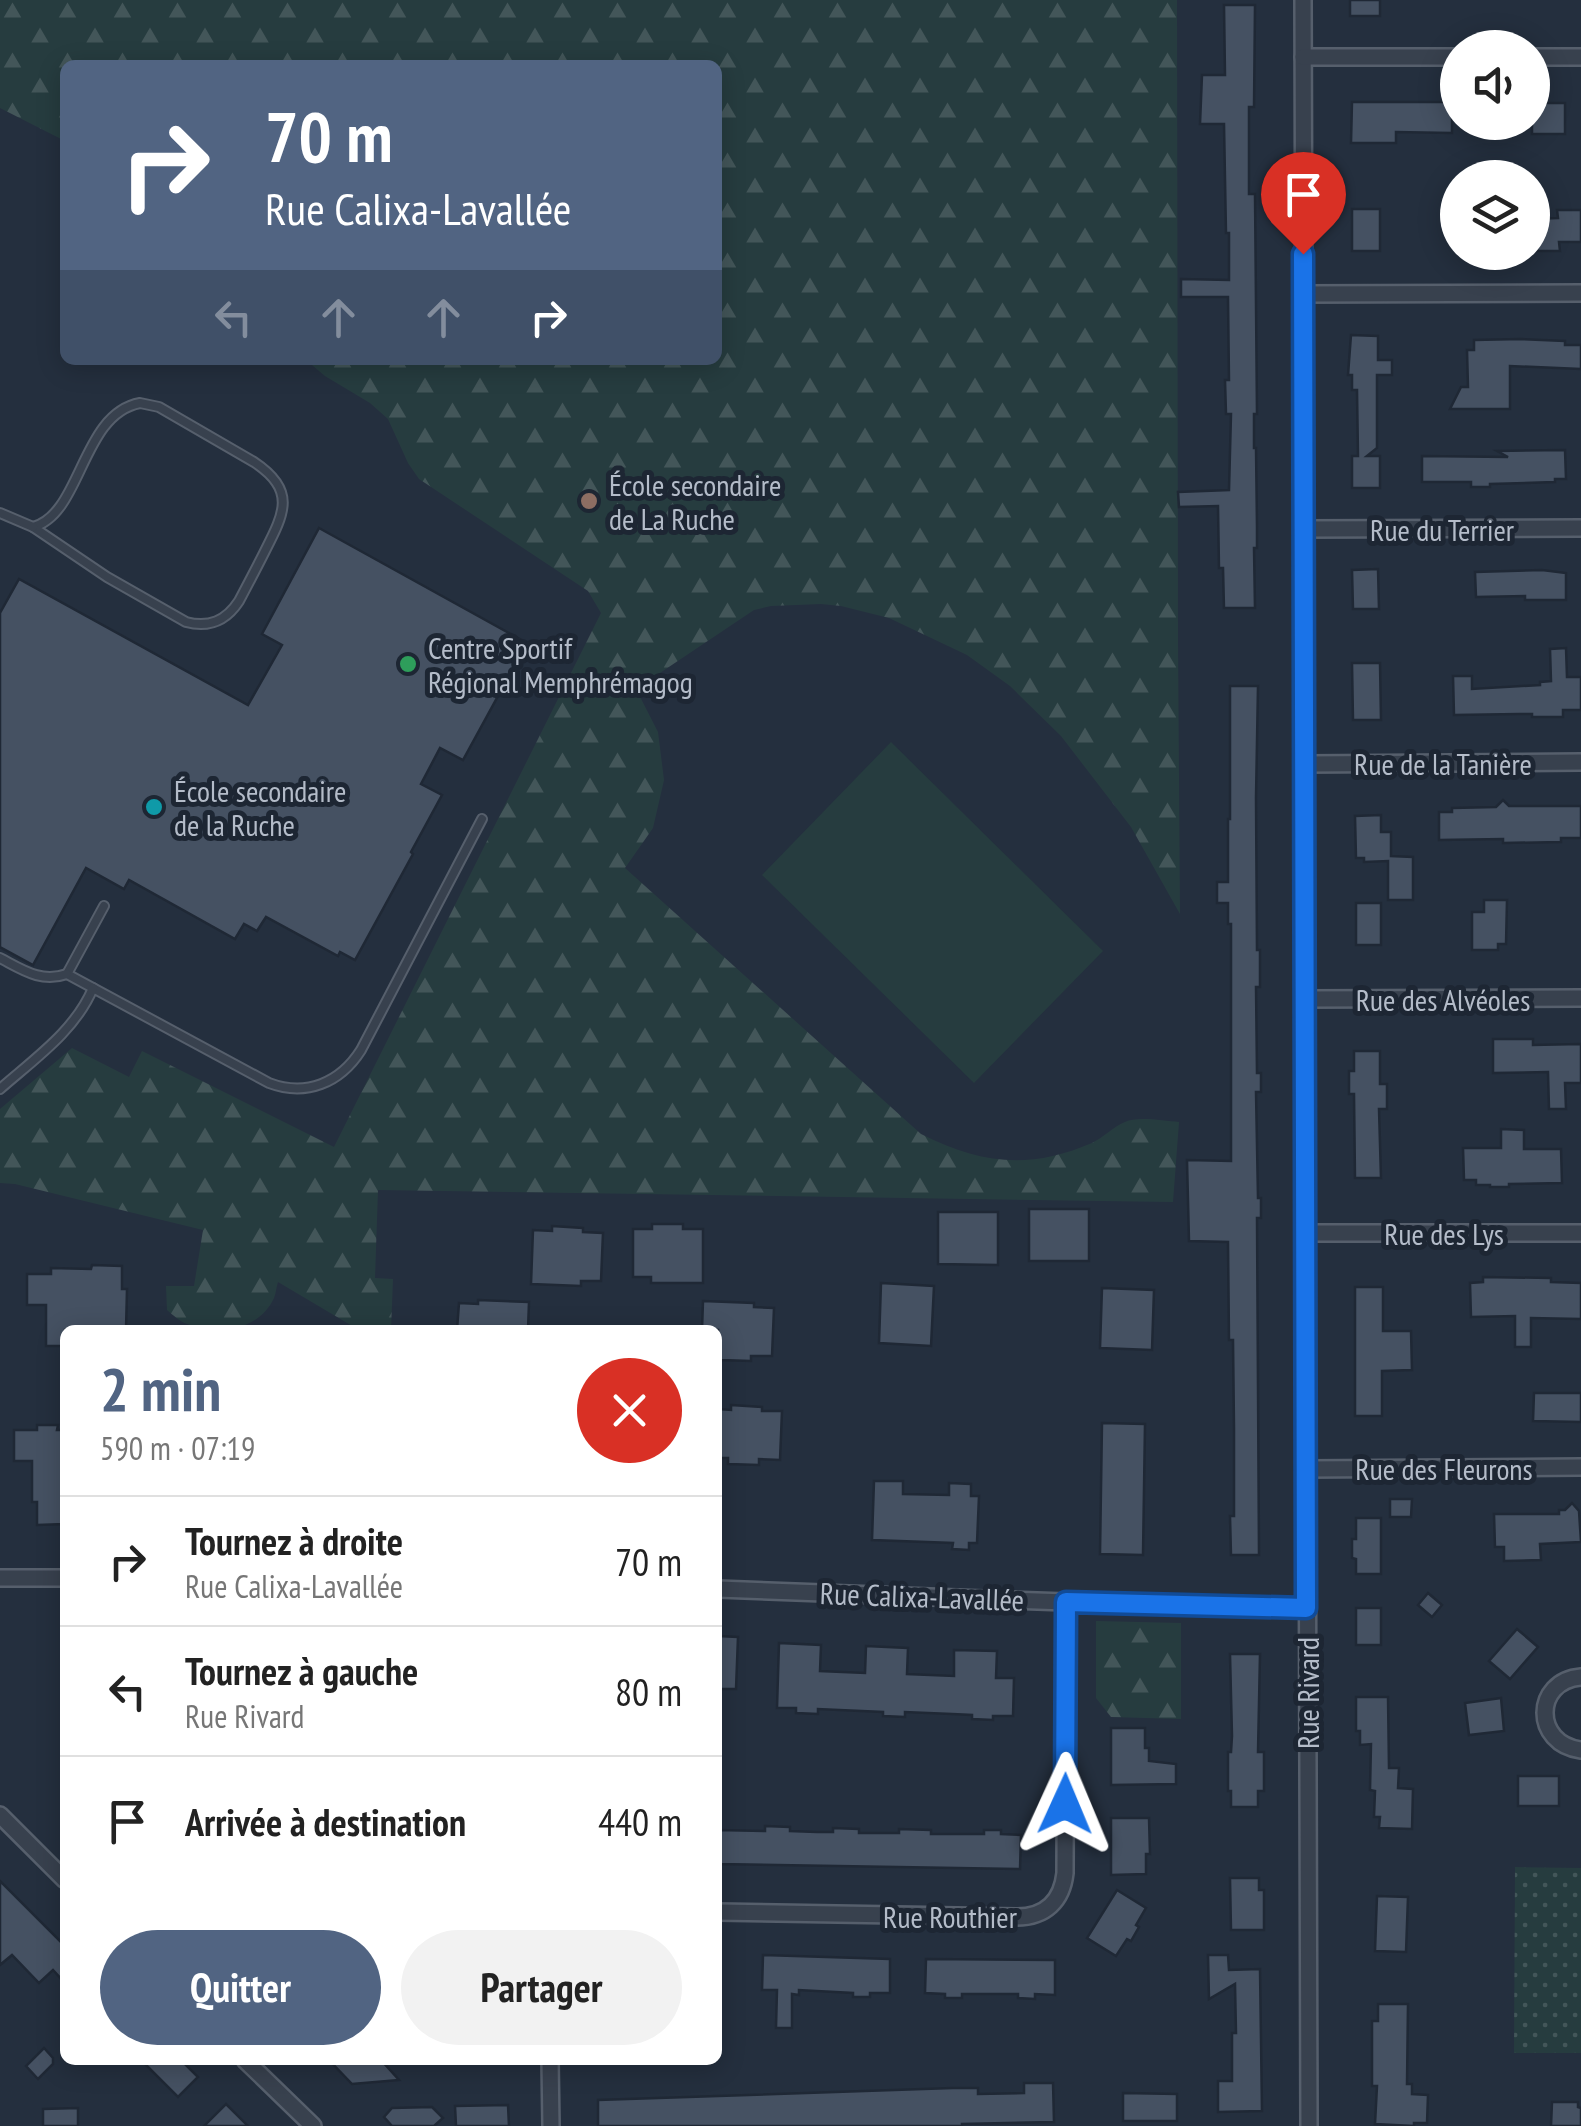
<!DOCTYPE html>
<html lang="fr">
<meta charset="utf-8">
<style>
body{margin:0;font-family:"PT Sans Narrow",sans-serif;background:#f2f2f2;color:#222;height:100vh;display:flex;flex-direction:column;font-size:38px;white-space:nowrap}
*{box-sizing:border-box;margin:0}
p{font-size:32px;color:#767676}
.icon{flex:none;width:55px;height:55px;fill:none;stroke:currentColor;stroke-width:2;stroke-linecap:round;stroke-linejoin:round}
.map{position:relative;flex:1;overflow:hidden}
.drawer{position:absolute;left:60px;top:1325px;width:662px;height:740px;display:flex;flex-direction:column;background:#fff;border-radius:15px;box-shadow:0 5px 25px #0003}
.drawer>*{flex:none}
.top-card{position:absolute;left:60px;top:60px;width:662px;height:305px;border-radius:15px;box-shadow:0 5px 25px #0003;background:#516482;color:#fff;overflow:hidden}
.tools{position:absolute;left:1440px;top:30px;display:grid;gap:20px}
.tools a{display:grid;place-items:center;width:110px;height:110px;border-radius:50%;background:#fff;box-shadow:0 5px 25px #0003;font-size:50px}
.pin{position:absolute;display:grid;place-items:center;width:85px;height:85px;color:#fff;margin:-102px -42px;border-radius:50% 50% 50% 0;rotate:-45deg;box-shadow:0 0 10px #0007}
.pin .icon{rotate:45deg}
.me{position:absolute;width:110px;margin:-55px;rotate:1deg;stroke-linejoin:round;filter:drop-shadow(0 0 8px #0008)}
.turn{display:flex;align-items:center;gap:35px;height:210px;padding:0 40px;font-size:45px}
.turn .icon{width:130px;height:130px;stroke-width:2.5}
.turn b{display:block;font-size:70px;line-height:85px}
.lanes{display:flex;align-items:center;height:95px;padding:0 40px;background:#0003;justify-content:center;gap:50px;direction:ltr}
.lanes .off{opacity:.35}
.round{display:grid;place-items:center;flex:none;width:105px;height:105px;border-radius:52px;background:#f2f2f2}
.headline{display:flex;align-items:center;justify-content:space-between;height:170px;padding:0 40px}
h1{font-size:60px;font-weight:800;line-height:75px;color:#516482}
.primary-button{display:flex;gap:20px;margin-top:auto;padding:20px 40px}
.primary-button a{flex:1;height:115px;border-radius:60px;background:#516482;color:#fff;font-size:40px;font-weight:800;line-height:115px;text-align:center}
.primary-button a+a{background:#f2f2f2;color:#222}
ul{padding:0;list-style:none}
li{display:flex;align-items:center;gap:30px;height:130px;padding:0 40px;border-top:2px solid #e0e0e0}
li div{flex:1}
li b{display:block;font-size:38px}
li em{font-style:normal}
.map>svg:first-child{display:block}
.forest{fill:url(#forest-firs)}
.park{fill:url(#park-dots)}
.pitch{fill:#263c3f}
.building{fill:#455162;stroke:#1f2835;stroke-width:2.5}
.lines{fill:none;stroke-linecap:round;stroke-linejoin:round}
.service-casing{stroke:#565f6c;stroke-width:12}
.minor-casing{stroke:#565f6c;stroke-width:20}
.service{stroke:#38414e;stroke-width:8}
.minor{stroke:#38414e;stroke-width:15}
.route-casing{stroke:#114b97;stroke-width:25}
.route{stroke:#1a73e8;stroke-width:18}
.education-dot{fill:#8d6e63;stroke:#1d2633;stroke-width:4}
.leisure-dot{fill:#2e9e5b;stroke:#1d2633;stroke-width:4}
.culture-dot{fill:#0f9aa8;stroke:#1d2633;stroke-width:4}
.labels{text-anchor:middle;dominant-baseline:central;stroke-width:10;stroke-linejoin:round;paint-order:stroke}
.poi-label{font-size:30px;fill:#b4bcc9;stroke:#1d2633;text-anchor:start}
.street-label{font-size:30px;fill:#b4bcc9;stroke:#1d2633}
</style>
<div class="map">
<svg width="1581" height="2126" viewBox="0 0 1581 2126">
<defs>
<pattern id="forest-firs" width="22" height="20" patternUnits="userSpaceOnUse" patternTransform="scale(2.5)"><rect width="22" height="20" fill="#263c3f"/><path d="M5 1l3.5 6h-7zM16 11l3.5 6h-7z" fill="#435659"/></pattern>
<pattern id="park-dots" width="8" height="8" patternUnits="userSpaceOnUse" patternTransform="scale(2.5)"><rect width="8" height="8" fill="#263c3f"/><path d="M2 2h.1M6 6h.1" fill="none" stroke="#435659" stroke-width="1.8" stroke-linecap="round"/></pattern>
</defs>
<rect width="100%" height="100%" fill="#242f3e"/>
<g class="forest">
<path d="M 0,0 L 1177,0 L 1178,642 L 1180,914 L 1131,827 L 1061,736 L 1010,686 L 967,655 L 889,618 L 841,606 L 821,604 L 771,606 L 754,610 L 636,689 L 658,732 L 664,780 L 653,828 L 625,868 L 921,1134 C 981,1164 1029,1170 1092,1143 C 1104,1137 1113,1127 1125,1122 C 1138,1116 1163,1121 1179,1122 L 1173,1202 L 378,1190 L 375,1278 L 393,1279 L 391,1330 L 359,1330 L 278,1282 C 276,1288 276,1293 274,1298 C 259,1331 216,1336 187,1324 C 179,1321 173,1315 167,1310 L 166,1286 L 194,1286 L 203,1230 L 15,1184 L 0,1183 L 0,1109 L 72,1048 L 129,1077 L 142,1051 L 334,1147 L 601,613 L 588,591 L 419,479 L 408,463 L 388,419 L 370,403 L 325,376 L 306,360 L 718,360 L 718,65 L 65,65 L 65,141 L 0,108 Z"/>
<polygon points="1096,1621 1181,1623 1181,1719 1111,1717 1096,1698"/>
</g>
<polygon class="park" points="1515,1867 1581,1868 1581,2053 1514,2053"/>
<polygon class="pitch" points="891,742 1103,951 974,1083 762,875"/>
<g class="building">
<rect x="1350" y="0" width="30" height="16"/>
<polygon points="1224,5 1255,5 1254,107 1249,107 1249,194 1255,194 1257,414 1254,414 1254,448 1256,448 1257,527 1257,548 1254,548 1255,608 1224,608 1223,568 1219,568 1218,506 1179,507 1178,492 1229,490 1231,414 1226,414 1225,380 1229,380 1228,297 1181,297 1181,279 1229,280 1229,233 1226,233 1224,124 1200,124 1202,75 1225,75"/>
<polygon points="1352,102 1452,102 1452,133 1396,132 1396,143 1351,143"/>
<rect x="1532" y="103" width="33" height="31"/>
<rect x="1352" y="209" width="28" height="42"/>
<polygon points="1557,210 1581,210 1581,242 1559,242 1560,251 1537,251 1537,248 1532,249 1532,219 1558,218"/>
<polygon points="1351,335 1378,336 1378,360 1392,360 1392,375 1377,375 1377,448 1367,456 1380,456 1380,488 1352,488 1352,456 1358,456 1357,390 1352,390 1352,375 1348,375"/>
<polygon points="1521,339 1565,341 1565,345 1581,345 1581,369 1510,366 1510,409 1450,409 1461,387 1468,387 1467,350 1474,350 1474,340"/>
<polygon points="1565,450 1566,479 1555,479 1555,482 1490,484 1490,487 1471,487 1471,482 1422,482 1422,456 1508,457 1497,451"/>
<polygon points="319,528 527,643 463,760 440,748 421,784 442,795 411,852 413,854 355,960 340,952 338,956 266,917 257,931 244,924 235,939 129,880 124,889 86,868 33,965 0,947 0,613 19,579 248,705 282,645 262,634"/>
<polygon points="1378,569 1379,609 1353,609 1352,570"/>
<polygon points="1542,570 1566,573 1566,600 1525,600 1525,596 1476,597 1475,572"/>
<polygon points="1566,648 1567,677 1581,677 1581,710 1563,710 1563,717 1532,717 1532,714 1519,714 1454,715 1453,676 1472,676 1472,689 1540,685 1540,682 1551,681 1550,649"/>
<polygon points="1352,663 1380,663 1381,720 1353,720"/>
<polygon points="1230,686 1258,686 1256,798 1257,950 1260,950 1260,987 1256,987 1257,1073 1261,1073 1261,1092 1256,1092 1258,1198 1261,1198 1261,1218 1257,1218 1259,1555 1231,1555 1230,1516 1234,1516 1234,1428 1233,1340 1229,1340 1228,1242 1189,1241 1187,1160 1231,1161 1231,924 1228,924 1228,903 1217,903 1217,882 1228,882 1228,819 1230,819"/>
<polygon points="1503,800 1509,806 1581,806 1581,838 1561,838 1561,842 1503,843 1503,839 1439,840 1439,812 1452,812 1452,808 1496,807"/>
<polygon points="1381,815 1381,832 1391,832 1391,856 1413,857 1413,900 1388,900 1388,861 1364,862 1364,858 1356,858 1355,816"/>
<polygon points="1484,900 1507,900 1506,944 1498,944 1498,950 1472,950 1472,912 1484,912"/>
<rect x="1356" y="903" width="25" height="42"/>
<polygon points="1493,1039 1533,1039 1533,1045 1581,1044 1581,1083 1565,1083 1566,1109 1549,1109 1548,1072 1493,1073"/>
<polygon points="1354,1051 1380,1051 1380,1084 1387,1084 1387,1109 1379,1109 1381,1178 1355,1178 1354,1094 1349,1094 1349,1071 1354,1071"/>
<polygon points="1501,1129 1524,1130 1524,1149 1561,1149 1562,1183 1509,1184 1509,1187 1490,1187 1490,1185 1476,1185 1476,1180 1464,1180 1463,1148 1501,1148"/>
<rect x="1029" y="1209" width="60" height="52"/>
<polygon points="938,1212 998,1212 998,1265 938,1264"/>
<polygon points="652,1224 683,1224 683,1229 703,1229 703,1283 651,1283 651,1277 633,1277 633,1229 652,1229"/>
<polygon points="552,1226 583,1228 583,1232 603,1233 601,1281 581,1281 581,1286 531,1284 533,1230 552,1231"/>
<polygon points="92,1265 122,1266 122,1289 127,1289 126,1330 65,1330 65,1346 46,1346 46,1305 27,1305 27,1274 51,1274 51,1268 91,1269"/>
<polygon points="1483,1277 1551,1278 1551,1282 1581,1283 1581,1319 1531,1318 1531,1347 1515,1347 1515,1316 1471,1317 1470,1283 1483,1282"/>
<polygon points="881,1283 934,1286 931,1346 879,1343"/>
<polygon points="1355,1287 1383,1287 1383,1331 1411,1331 1412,1370 1382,1371 1382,1416 1355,1416"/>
<polygon points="1102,1288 1154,1290 1152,1350 1100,1348"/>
<polygon points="478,1300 529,1302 528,1330 457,1330 459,1303 478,1304"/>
<polygon points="703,1301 754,1303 754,1307 774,1308 772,1356 751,1356 751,1361 720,1360 720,1355 718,1354 718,1330 702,1330"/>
<polygon points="1534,1393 1581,1393 1581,1422 1533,1421"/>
<polygon points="731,1405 762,1407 762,1411 782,1411 780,1460 759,1459 759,1465 728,1464 728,1458 718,1458 718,1409 731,1410"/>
<polygon points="1102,1423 1145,1424 1143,1555 1100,1554"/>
<polygon points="37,1425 58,1425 57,1430 65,1430 65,1524 37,1525 37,1502 32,1502 32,1461 14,1461 14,1430 37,1430"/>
<polygon points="874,1481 903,1481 903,1494 949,1495 949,1483 971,1484 971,1496 979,1496 977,1543 969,1543 969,1550 952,1549 953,1543 872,1540"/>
<polygon points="1390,1499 1412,1499 1411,1517 1390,1517"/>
<polygon points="1572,1503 1579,1511 1581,1542 1540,1544 1541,1560 1504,1561 1504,1547 1495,1547 1494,1514 1559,1514 1559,1510 1565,1510"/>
<polygon points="1356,1518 1381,1518 1381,1574 1356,1574 1356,1559 1352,1558 1352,1539 1356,1539"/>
<polygon points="1428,1593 1442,1605 1432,1617 1418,1605"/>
<rect x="1356" y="1608" width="25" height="37"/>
<polygon points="1517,1629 1538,1647 1510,1679 1489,1661"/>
<polygon points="718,1636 738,1637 736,1689 718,1689"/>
<polygon points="779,1643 821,1645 820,1671 865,1673 866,1646 908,1648 907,1674 954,1676 954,1650 997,1651 996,1678 1014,1678 1013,1716 993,1716 993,1720 972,1719 972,1715 952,1714 905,1712 905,1717 883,1716 883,1712 818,1709 818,1714 796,1713 796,1708 777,1708"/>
<polygon points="1230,1654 1260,1654 1258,1752 1264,1752 1264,1791 1258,1791 1258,1807 1231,1807 1231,1791 1228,1791 1228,1752 1231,1752 1232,1736"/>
<polygon points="1356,1697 1388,1697 1389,1768 1399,1768 1398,1788 1413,1789 1412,1829 1379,1828 1380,1817 1374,1817 1375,1791 1370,1790 1371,1744 1360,1745 1360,1731 1356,1731"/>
<polygon points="1501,1698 1504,1731 1469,1735 1465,1703"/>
<polygon points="1111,1728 1145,1728 1145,1748 1149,1748 1149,1761 1176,1764 1176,1784 1111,1785"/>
<rect x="1518" y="1776" width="41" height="30"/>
<polygon points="1111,1818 1149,1818 1150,1854 1146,1854 1146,1874 1111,1875"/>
<polygon points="765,1826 790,1827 790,1831 817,1832 833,1832 833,1828 859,1829 859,1833 899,1833 899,1829 931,1830 931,1834 984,1834 984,1830 1001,1830 1001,1834 1021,1835 1020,1869 718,1864 718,1830 765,1831"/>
<polygon points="1230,1878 1259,1878 1259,1890 1264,1890 1264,1930 1231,1930"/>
<polygon points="0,1881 65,1946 65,1983 53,1970 39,1983 12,1955 0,1965"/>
<polygon points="1117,1890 1146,1908 1136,1925 1139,1927 1131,1941 1127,1939 1116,1956 1087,1938"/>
<polygon points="1377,1896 1408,1897 1406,1952 1375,1951"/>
<polygon points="763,1955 890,1959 890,1993 870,1993 870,1997 853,1997 853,1993 799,1990 799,1995 792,1994 792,2028 776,2028 777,1990 762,1990"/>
<polygon points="1208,1955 1228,1955 1229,1970 1260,1969 1262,2111 1218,2112 1218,2081 1232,2081 1232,2033 1236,2033 1235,1984 1209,1999"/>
<polygon points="926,1959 1055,1960 1055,1995 1035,1994 1035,1999 1018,1998 1018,1994 962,1994 962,1998 945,1998 945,1994 925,1993"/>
<polygon points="1378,2004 1408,2004 1407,2084 1412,2084 1412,2094 1428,2095 1427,2123 1414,2123 1414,2126 1375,2124 1377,2086 1372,2086 1372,2021 1378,2021"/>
<polygon points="44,2048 53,2058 53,2064 38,2079 26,2066"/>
<polygon points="141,2060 181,2060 198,2077 178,2097"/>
<polygon points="329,2060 381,2060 399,2080 352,2084"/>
<polygon points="1024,2083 1053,2083 1054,2122 962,2124 962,2126 598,2126 598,2100 953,2088 978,2088 978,2094 1024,2093"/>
<polygon points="1123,2093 1177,2094 1177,2121 1123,2121"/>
<polygon points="1552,2102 1578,2102 1578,2107 1581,2108 1581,2126 1551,2126"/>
<polygon points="226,2104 248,2126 204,2126"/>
<polygon points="508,2105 509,2126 456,2126 455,2106"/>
<polygon points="432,2107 443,2118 434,2126 392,2126 384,2117 392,2108"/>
<polygon points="78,2108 78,2126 43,2126 43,2109"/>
</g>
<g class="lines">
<g class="service-casing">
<g id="service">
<path d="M 140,403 L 159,407 L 254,462 C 296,490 285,512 265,551 C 257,567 248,584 239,601 C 226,621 209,628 186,622 L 107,577 L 33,527 C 82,514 81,414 140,403 Z"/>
<polyline points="0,513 33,527"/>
<path d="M 104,906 L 67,974 L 269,1083 C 306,1097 340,1083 361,1050 L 482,819"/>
<path d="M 0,958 C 23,970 41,983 67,974"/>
<path d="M 0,1089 C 34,1059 75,1031 93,988"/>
</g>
</g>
<g class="minor-casing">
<g id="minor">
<polyline points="1303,0 1309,2126"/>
<polyline points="1303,57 1458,57"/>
<polyline points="1532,57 1581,57"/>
<polyline points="1303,294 1581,293"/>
<polyline points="1304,529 1581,528"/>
<polyline points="1305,764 1581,762"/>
<polyline points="1305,999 1581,998"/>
<polyline points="1306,1233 1581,1233"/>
<polyline points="1307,1469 1581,1467"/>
<polyline points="0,1578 65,1578"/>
<polyline points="718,1589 1066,1602 1306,1607"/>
<path d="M 1581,1677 C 1533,1681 1533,1744 1581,1750"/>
<polyline points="0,1815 65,1880"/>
<path d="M 718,1912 L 1017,1917 C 1045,1917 1062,1901 1065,1873 L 1066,1602"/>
<polyline points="245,2060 313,2126"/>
<polyline points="550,2060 551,2126"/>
</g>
</g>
<use href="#service" class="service"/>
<use href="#minor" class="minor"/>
</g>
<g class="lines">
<g class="route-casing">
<polyline id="route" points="1065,1804 1066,1602 1306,1608 1303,254"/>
</g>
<use href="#route" class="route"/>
</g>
<circle class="education-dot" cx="589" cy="501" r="10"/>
<circle class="leisure-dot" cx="408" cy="664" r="10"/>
<circle class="culture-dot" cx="154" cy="807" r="10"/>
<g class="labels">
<g class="poi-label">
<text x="609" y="484">École secondaire<tspan x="609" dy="34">de La Ruche</tspan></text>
<text x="428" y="647">Centre Sportif<tspan x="428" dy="34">Régional Memphrémagog</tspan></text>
<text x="174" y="790">École secondaire<tspan x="174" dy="34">de la Ruche</tspan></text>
</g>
<g class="street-label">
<text x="1442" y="529">Rue du Terrier</text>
<text x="1443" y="763">Rue de la Tanière</text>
<text x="1443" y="999">Rue des Alvéoles</text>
<text x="1444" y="1233">Rue des Lys</text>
<text x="1444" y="1468">Rue des Fleurons</text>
<text transform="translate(922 1596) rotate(2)">Rue Calixa-Lavallée</text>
<text transform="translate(1307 1693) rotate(-90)">Rue Rivard</text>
<text x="950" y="1916">Rue Routhier</text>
</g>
</g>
</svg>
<div class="tools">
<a><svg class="icon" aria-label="sound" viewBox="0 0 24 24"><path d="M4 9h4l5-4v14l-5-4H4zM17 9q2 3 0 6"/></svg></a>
<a><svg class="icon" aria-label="layers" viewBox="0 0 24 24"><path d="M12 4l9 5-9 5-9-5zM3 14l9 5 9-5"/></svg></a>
</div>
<div class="pin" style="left:1303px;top:254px;background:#d93025"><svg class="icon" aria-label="arrive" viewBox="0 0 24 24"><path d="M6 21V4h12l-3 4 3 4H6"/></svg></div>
<svg class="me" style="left:1065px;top:1804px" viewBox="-20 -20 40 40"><path d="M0-17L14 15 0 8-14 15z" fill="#1a73e8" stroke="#fff" stroke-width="4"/></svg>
<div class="top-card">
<div class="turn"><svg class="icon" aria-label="right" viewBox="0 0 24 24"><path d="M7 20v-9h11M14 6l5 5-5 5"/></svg><div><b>70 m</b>Rue Calixa-Lavallée</div></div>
<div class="lanes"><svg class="icon off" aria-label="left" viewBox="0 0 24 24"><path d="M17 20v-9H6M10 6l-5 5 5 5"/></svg><svg class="icon off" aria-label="ahead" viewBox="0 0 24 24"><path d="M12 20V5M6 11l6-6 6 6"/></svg><svg class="icon off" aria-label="ahead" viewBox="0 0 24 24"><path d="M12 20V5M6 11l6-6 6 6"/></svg><svg class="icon" aria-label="right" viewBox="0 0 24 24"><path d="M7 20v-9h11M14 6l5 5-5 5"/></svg></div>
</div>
<section class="drawer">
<div class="headline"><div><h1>2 min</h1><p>590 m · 07:19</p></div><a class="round" style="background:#d93025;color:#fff"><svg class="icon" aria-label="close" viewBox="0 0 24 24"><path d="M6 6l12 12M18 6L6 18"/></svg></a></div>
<ul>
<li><svg class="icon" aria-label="right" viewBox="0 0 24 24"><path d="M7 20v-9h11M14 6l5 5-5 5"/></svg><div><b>Tournez à droite</b><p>Rue Calixa-Lavallée</p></div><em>70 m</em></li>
<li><svg class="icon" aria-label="left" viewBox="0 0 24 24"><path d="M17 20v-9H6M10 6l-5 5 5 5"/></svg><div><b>Tournez à gauche</b><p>Rue Rivard</p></div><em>80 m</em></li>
<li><svg class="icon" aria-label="arrive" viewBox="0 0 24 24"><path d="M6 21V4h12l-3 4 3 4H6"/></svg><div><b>Arrivée à destination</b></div><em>440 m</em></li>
</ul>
<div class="primary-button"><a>Quitter</a><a>Partager</a></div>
</section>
</div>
